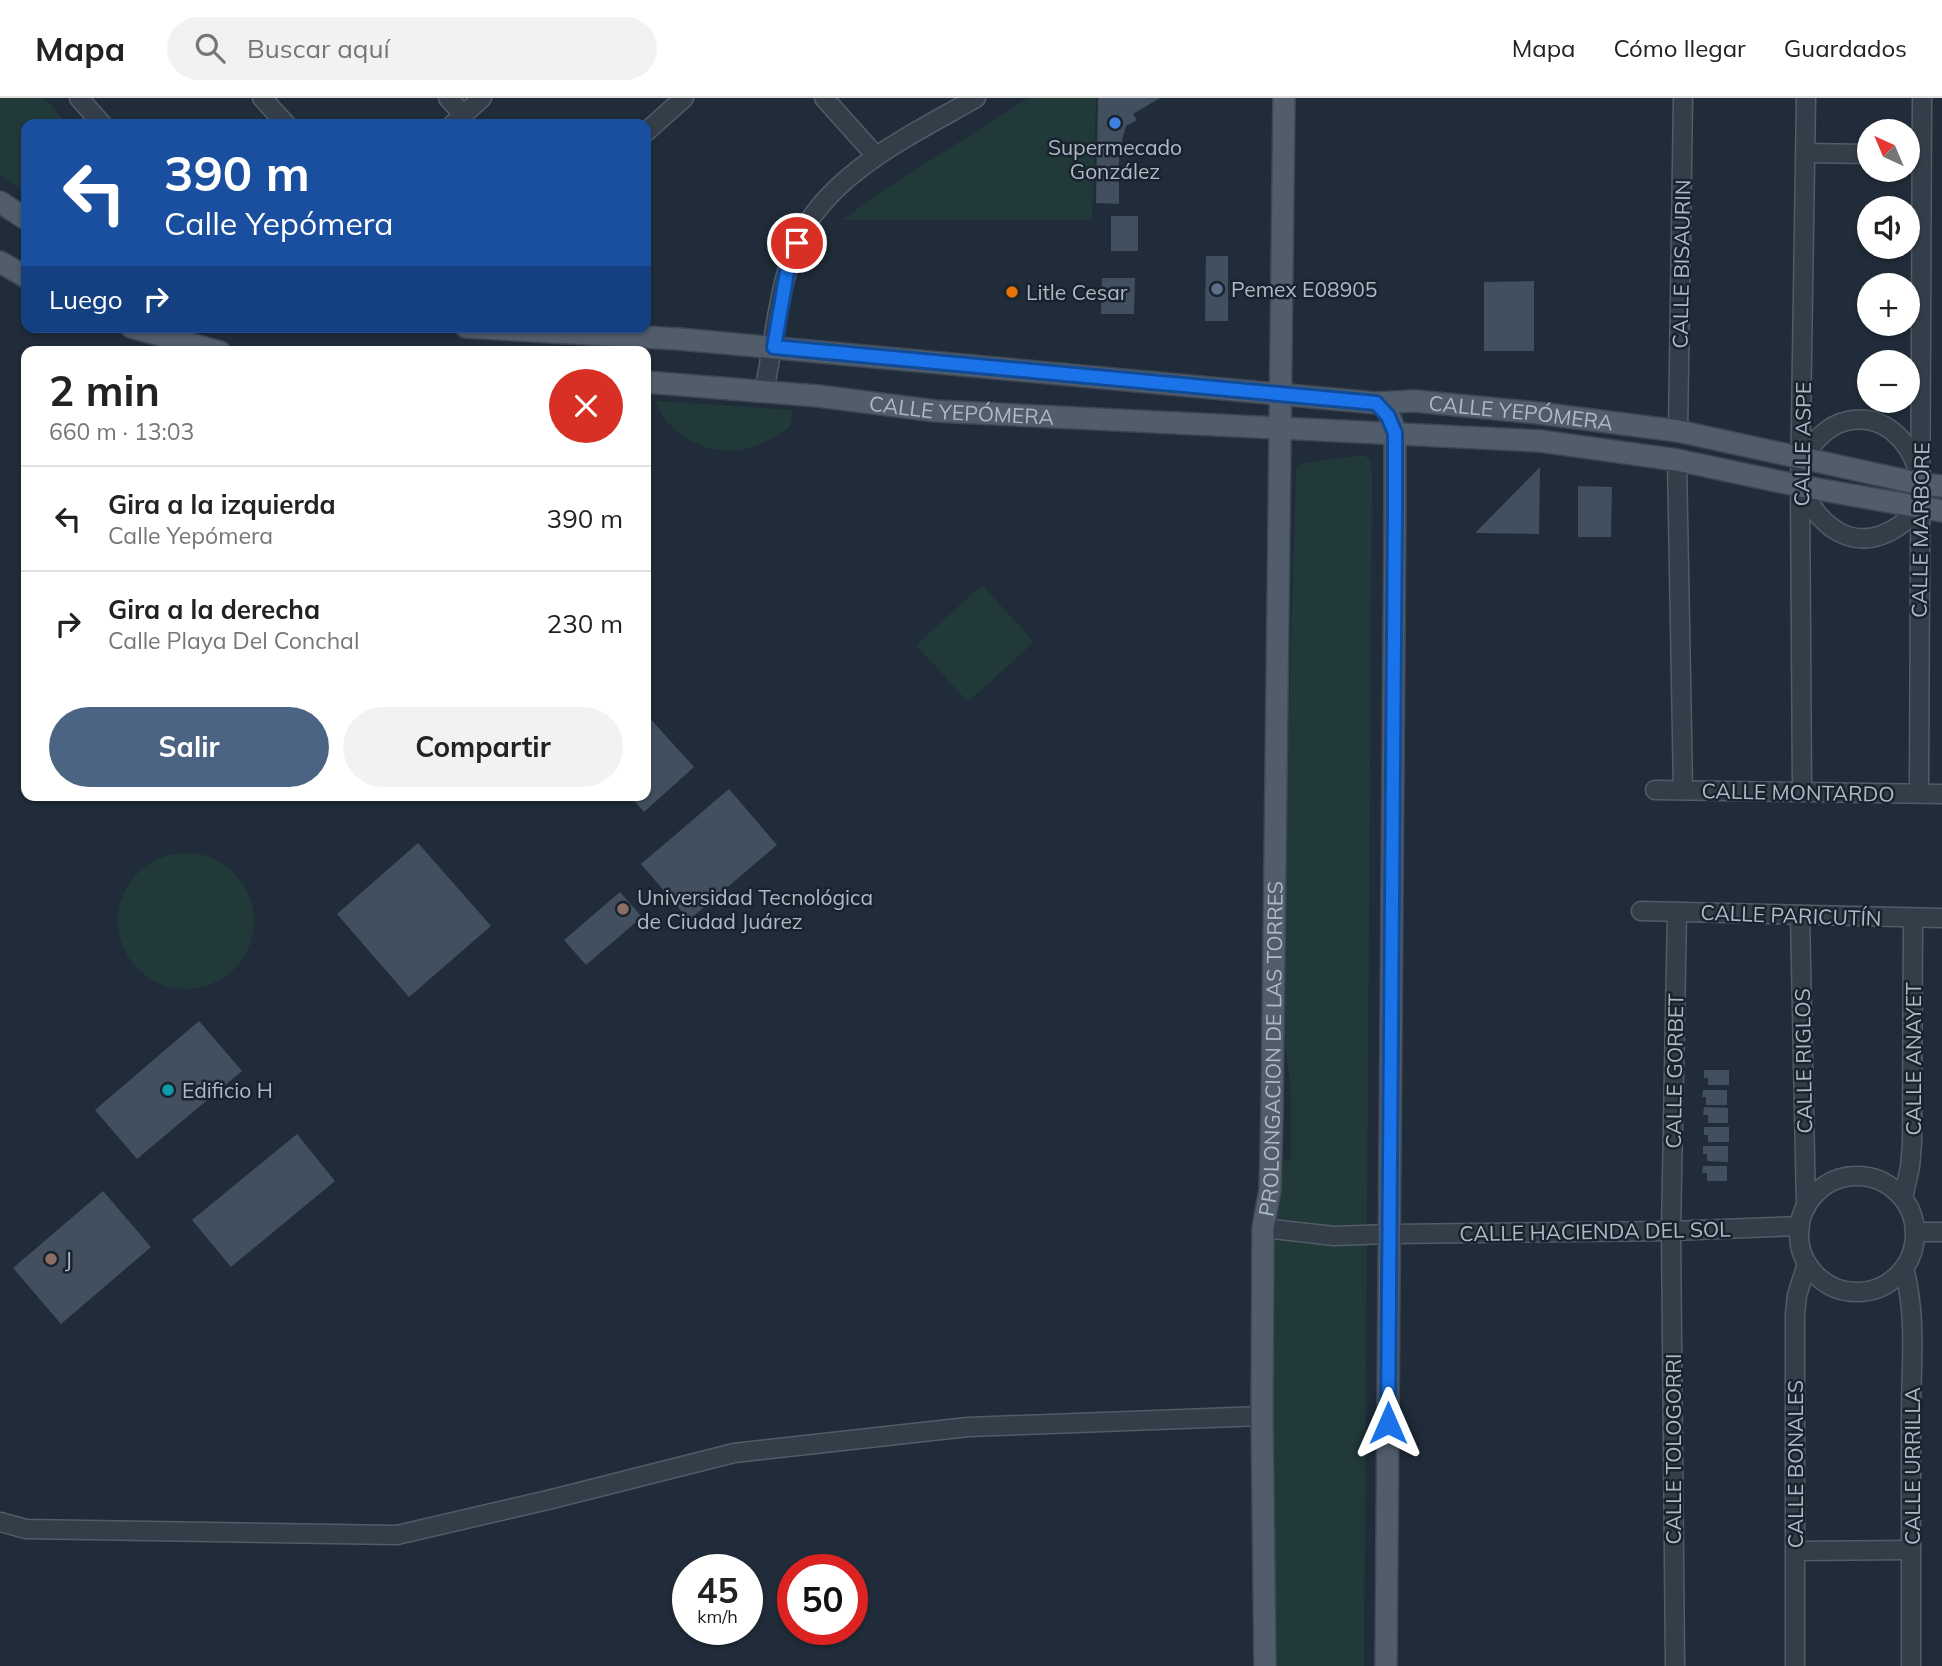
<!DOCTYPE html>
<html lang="es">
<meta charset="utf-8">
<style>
body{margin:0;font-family:Mulish,sans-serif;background:#f2f2f2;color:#222;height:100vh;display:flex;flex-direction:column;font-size:26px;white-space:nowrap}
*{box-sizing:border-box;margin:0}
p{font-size:23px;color:#767676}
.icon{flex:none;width:38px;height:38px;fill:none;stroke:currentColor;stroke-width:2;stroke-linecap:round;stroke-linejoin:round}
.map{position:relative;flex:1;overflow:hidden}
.side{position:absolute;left:21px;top:248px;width:630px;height:455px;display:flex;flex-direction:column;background:#fff;border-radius:14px;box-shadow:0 2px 5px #0004}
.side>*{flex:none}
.banner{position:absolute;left:21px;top:21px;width:630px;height:214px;border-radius:14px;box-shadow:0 2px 5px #0004;background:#1a4fa0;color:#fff;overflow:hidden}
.needle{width:46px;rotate:316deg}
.fabs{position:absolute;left:1857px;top:21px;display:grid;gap:14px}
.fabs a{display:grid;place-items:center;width:63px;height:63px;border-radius:50%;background:#fff;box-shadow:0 2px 5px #0004;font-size:35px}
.speed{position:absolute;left:672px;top:1456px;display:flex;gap:14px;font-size:35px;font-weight:700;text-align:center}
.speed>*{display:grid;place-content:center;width:91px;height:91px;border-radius:50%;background:#fff;box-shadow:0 2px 5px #0004;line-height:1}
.speed small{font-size:18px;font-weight:400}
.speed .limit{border:10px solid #d22;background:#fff;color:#111}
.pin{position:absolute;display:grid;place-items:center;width:60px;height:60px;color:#fff;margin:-30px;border:4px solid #fff;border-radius:50%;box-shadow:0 2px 7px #0007}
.me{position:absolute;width:77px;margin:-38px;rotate:0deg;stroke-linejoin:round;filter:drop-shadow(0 0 5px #0008)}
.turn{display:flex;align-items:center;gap:24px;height:147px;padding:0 28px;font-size:32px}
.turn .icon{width:91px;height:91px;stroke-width:2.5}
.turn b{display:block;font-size:49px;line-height:60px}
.then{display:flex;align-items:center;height:66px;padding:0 28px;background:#0003;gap:14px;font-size:26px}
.round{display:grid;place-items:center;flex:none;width:74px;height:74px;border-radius:37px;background:#f2f2f2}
.headline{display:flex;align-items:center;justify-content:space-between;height:119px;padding:0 28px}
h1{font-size:42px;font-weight:700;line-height:52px}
.button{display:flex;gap:14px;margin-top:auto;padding:14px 28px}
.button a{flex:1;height:80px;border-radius:42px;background:#4b6484;color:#fff;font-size:28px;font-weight:700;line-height:80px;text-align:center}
.button a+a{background:#f2f2f2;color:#222}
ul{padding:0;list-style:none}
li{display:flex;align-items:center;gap:21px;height:105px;padding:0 28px;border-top:2px solid #e0e0e0}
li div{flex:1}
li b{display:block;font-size:26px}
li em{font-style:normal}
header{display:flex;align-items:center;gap:42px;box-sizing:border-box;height:98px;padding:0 35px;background:#fff;border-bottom:2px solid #e0e0e0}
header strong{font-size:33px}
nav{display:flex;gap:38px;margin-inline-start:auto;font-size:24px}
.search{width:490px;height:63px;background:#f2f2f2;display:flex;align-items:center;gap:18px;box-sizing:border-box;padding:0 24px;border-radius:38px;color:#767676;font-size:26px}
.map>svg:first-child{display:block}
.green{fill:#22393a}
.building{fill:#414f5e}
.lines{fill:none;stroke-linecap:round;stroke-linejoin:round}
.minor-casing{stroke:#515c67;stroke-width:21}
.major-casing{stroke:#3d4753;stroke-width:24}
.minor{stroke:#343e49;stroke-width:18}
.major{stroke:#515d6a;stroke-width:21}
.route-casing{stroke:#114b97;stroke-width:18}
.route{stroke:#1a73e8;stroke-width:12}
.shop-dot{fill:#3f7fe0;stroke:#19232e;stroke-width:2.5}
.service-dot{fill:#5c6f8a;stroke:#19232e;stroke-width:2.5}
.food-dot{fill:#e8710a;stroke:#19232e;stroke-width:2.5}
.education-dot{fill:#8d6e63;stroke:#19232e;stroke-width:2.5}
.culture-dot{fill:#0f9aa8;stroke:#19232e;stroke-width:2.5}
.labels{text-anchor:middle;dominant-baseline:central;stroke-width:5;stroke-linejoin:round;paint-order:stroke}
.poi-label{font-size:21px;fill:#aeb9c6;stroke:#19232e;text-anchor:start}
.street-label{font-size:21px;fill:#aeb9c6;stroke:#19232e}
</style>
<header>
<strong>Mapa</strong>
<div class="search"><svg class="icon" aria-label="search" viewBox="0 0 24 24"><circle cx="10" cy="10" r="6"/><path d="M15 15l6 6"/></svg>Buscar aquí</div>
<nav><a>Mapa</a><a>Cómo llegar</a><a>Guardados</a></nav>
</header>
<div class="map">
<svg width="1942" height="1568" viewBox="0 0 1942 1568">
<rect width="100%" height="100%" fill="#202c39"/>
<g class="green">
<polygon points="0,0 44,0 68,26 26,26 26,95 0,77"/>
<polygon points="1028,0 1096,0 1092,122 843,122 876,97"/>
<path d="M 655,303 L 793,312 L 790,328 C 750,360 707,363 669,326 C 663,320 659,310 655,303 Z"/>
<polygon points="1364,357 1370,362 1372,376 1364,1568 1265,1568 1262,1318 1276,1064 1291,1062 1291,996 1281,904 1296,372 1302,365"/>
<polygon points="982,487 1034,544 968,604 916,547"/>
<circle cx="186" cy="823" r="68"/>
</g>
<g class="building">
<polygon points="1098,0 1160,0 1133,16 1137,22 1126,28 1119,54 1119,106 1096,105"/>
<rect x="1111" y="118" width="27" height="35"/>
<polygon points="1206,158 1228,158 1228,223 1205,223"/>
<polygon points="1102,180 1135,180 1134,216 1101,216"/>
<polygon points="1534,183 1534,253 1484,253 1484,184"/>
<polygon points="1540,369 1539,436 1475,435"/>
<polygon points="1578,388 1612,389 1611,439 1578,439"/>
<polygon points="646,616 694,669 644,714 630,698 646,698"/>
<polygon points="729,691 777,747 689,822 641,766"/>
<polygon points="418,745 491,828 409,899 337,816"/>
<polygon points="620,794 642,819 586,867 564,842"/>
<polygon points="199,923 242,973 137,1061 95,1012"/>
<polygon points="1704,972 1729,972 1729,987 1708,987 1708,980 1704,980"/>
<polygon points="1703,992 1727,992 1727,1007 1706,1007 1706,999 1702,999"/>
<polygon points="1704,1009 1728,1010 1728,1025 1708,1025 1708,1017 1703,1017"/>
<polygon points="1704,1029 1729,1029 1729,1044 1708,1044 1708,1037 1704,1037"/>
<polygon points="297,1036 335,1083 231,1169 192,1122"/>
<polygon points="1703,1048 1728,1048 1728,1064 1707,1063 1707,1056 1703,1056"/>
<polygon points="1703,1068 1727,1068 1727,1083 1707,1083 1707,1075 1702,1075"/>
<polygon points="103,1093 151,1149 61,1226 13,1170"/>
</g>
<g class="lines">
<g class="minor-casing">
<g id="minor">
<polyline points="79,0 102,26"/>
<polyline points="262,0 286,26"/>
<polyline points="448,0 464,17"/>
<polyline points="824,0 876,58"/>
<polyline points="453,26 482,0"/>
<polyline points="646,34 684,0"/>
<polyline points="1806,55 1869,56"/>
<path d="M 764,293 C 774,247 778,190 796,147 C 826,76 913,36 976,0"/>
<polyline points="1678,333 1683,0"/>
<path d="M 1802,360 C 1813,345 1827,327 1847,323 C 1882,315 1909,341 1918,373"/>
<polyline points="1677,362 1683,692"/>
<path d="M 1802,391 C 1821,431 1856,457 1899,428 C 1906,423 1913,416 1919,410"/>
<polyline points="1655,692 1942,696"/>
<polyline points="1802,693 1800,388 1806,0"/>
<polyline points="1919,695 1922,0"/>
<polyline points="1641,813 1942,820"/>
<polyline points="1800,817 1806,1109"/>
<circle cx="1857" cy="1136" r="58"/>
<polyline points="1903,1100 1910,1069 1912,1045 1913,820"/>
<polyline points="1263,1130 1334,1138 1389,1136 1671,1133 1800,1128"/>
<polyline points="1915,1134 1942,1134"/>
<path d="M 1904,1170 C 1917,1219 1911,1267 1911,1318 C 1911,1401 1911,1485 1911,1568"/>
<polyline points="0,1424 26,1431 397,1437 552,1401 734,1355 968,1329 1262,1318"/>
<polyline points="1795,1453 1911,1452"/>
<polyline points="1675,1568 1671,1133 1677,814"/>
<polyline points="1795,1568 1795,1216 1797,1197 1807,1166"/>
</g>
</g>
<g class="major-casing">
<g id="major">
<polyline points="0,104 26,121"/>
<polyline points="0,164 26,179"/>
<polyline points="131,229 220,254"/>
<path id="s1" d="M 466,229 L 679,241 L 1376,305 L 1415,303 L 1538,315 L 1678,333 L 1921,386 L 1942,388"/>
<path id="s2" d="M 646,284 L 818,298 L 936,313 L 1540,343 L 1677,362 L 1800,388 L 1942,413"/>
<path id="s3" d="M 1265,1568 L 1262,1318 L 1263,1130 L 1270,1092 L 1272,1016 L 1284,0"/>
<polyline points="1386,1568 1395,409 1395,335 1391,322"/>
</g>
</g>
<use href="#minor" class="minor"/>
<use href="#major" class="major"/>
</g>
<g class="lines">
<g class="route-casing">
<polyline id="route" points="797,145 787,174 774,249 1376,305 1388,318 1395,335 1395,409 1388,1325"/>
</g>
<use href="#route" class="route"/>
</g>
<circle class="shop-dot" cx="1115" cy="25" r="7"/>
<circle class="service-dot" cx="1217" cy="191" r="7"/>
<circle class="food-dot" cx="1012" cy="194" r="7"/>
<g class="education-dot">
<circle cx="623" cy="811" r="7"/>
<circle cx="51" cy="1161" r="7"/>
</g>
<circle class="culture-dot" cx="168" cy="992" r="7"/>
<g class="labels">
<g class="poi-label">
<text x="1115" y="49" text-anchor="middle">Supermecado<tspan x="1115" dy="24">González</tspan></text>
<text x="1231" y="191">Pemex E08905</text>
<text x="1026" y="194">Litle Cesar</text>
<text x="637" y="799">Universidad Tecnológica<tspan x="637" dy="24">de Ciudad Juárez</tspan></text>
<text x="182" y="992">Edificio H</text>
<text x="65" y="1161">J</text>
</g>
<g class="street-label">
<text transform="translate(1681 166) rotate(-89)">CALLE BISAURIN</text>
<text stroke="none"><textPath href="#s2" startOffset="317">CALLE YEPÓMERA</textPath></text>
<text stroke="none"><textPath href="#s1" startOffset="1059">CALLE YEPÓMERA</textPath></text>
<text transform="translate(1802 346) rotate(-89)">CALLE ASPE</text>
<text transform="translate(1920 432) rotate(-89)">CALLE MARBORE</text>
<text transform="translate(1798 694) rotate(1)">CALLE MONTARDO</text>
<text transform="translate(1791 817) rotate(2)">CALLE PARICUTÍN</text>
<text stroke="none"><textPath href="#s3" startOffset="618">PROLONGACION DE LAS TORRES</textPath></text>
<text transform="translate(1913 961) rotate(-90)">CALLE ANAYET</text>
<text transform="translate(1803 963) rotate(-91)">CALLE RIGLOS</text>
<text transform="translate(1674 973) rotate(-89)">CALLE GORBET</text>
<text transform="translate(1595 1133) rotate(-1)">CALLE HACIENDA DEL SOL</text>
<text transform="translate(1673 1351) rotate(-90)">CALLE TOLOGORRI</text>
<text transform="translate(1795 1366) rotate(-90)">CALLE BONALES</text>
<text transform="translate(1912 1368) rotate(-90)">CALLE URRILLA</text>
</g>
</g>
</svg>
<div class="fabs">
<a><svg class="needle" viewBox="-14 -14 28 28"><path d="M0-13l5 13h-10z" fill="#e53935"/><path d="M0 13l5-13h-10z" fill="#767676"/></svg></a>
<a><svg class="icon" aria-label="sound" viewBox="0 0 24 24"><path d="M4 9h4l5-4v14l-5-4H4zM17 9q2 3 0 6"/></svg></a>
<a>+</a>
<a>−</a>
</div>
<div class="speed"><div>45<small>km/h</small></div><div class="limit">50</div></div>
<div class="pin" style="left:797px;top:145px;background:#d93025"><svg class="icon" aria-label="arrive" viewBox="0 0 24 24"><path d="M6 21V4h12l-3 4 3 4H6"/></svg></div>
<svg class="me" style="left:1388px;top:1325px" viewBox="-20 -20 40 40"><path d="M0-17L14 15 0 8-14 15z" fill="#1a73e8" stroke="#fff" stroke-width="4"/></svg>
<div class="banner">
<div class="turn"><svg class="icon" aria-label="left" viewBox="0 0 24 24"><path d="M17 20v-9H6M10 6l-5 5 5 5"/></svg><div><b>390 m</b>Calle Yepómera</div></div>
<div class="then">Luego<svg class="icon" aria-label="right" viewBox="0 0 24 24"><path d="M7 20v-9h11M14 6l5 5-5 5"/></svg></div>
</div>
<section class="side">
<div class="headline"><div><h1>2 min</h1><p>660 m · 13:03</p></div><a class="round" style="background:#d93025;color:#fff"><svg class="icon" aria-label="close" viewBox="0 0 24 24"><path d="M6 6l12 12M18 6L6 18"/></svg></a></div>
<ul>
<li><svg class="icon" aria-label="left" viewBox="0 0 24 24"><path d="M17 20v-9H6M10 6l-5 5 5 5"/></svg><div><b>Gira a la izquierda</b><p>Calle Yepómera</p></div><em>390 m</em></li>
<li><svg class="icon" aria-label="right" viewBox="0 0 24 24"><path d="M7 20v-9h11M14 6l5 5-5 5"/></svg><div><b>Gira a la derecha</b><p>Calle Playa Del Conchal</p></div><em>230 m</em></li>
</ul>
<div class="button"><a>Salir</a><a>Compartir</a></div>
</section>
</div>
